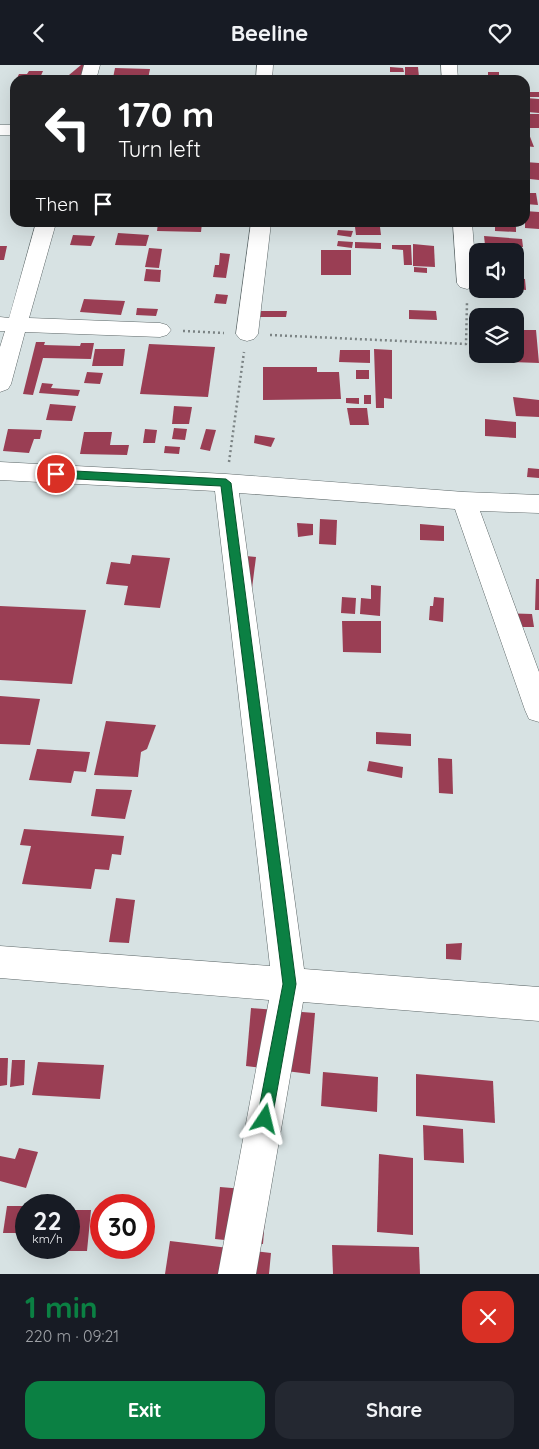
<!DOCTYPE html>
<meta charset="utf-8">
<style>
body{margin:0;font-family:Quicksand,sans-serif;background:#242831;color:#f1f3f6;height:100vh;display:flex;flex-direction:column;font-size:19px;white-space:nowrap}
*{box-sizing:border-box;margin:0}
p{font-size:16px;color:#9ea1a6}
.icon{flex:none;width:28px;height:28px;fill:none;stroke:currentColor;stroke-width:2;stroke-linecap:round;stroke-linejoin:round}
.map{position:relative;height:1209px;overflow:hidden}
.panel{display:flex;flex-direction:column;background:#171b24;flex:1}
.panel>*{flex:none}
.guide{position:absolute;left:10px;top:10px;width:520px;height:152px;border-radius:15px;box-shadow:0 5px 20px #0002;background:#202124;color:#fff;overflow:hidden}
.fabs{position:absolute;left:469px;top:178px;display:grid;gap:10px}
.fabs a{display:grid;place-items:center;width:55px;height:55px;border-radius:10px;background:#171b24;box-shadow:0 5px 20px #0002;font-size:25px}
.speed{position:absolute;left:15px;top:1129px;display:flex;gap:10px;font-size:25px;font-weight:700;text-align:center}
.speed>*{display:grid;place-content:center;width:65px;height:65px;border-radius:50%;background:#171b24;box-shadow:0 5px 20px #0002;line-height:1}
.speed small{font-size:12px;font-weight:400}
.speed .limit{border:8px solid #d22;background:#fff;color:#111}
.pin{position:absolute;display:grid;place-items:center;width:42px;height:42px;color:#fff;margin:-21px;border:2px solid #fff;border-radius:50%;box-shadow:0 1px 5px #0007}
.me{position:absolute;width:55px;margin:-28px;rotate:10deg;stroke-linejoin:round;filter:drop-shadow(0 0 4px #0008)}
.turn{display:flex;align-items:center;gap:18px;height:105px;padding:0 25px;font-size:22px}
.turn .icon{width:65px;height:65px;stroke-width:2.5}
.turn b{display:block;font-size:35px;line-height:42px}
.then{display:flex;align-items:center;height:48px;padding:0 25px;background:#0003;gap:10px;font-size:19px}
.round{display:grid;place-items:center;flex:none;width:52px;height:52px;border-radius:15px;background:#242831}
.head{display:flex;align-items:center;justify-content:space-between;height:85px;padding:0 25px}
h1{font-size:30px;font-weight:800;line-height:38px;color:#0b8043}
.action{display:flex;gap:10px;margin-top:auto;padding:10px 25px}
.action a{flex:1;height:58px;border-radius:15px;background:#0b8043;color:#fff;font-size:20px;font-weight:800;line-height:58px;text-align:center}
.action a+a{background:#242831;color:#f1f3f6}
header{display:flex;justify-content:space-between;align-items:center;height:65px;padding:0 25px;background:#171b24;font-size:22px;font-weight:800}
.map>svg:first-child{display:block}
.building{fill:#9a3e54}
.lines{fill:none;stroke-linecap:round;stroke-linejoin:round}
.minor-casing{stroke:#5e6869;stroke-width:1}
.path{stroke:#7b8384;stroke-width:2.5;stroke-dasharray:2 3;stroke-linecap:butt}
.minor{fill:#fff;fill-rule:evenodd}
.route{fill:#0b8043;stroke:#07532c}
</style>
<header><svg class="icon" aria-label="back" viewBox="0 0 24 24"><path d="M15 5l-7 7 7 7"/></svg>Beeline<svg class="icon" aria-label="heart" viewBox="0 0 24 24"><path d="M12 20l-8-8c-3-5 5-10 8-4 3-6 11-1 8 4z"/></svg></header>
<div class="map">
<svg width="539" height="1209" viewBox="0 0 539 1209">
<rect width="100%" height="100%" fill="#d7e2e3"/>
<g class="building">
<polygon points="81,0 88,0 85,15 68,15 69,10"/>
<polygon points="390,2 403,3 404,7 390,7"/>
<polygon points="405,2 418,2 419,12 405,11"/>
<polygon points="115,3 150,4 148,14 113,13"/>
<polygon points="29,6 43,6 39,15 16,15 19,9 27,9"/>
<polygon points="488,7 499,7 499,13 488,12"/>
<rect x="525" y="27" width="14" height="5"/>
<polygon points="526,33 539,34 539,48 528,47"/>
<polygon points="528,49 539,49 539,63 525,63 525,51 528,51 529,58"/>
<polygon points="525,69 529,69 534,82 525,81"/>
<polygon points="525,97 539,98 539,115 530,114 529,104 525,104"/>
<polygon points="525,128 536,128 538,140 525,139"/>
<polygon points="525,146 539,147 539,164 525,163"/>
<polygon points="158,158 202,158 201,167 157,166"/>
<polygon points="327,158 351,158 350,161 327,159"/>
<polygon points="495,161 516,162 516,167 495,166"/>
<polygon points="355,162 380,162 381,170 356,170"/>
<polygon points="338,165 353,166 351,172 337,170"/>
<polygon points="118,168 149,170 146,181 115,180"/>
<polygon points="73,170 95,171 91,181 70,180"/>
<polygon points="484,171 522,174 523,182 485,180"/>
<polygon points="338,176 353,177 352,183 337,181"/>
<polygon points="355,177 381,178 381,184 355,183"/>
<polygon points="413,179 434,181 435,202 413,201"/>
<polygon points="392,180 411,180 412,200 404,200 403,185 392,184"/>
<polygon points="0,181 7,181 4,195 0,195"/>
<polygon points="149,183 162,184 159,203 145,202"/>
<rect x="321" y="185" width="30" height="25"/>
<polygon points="220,188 230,189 226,213 213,212 215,200 219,200"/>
<polygon points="414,202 427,203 427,208 414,207"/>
<polygon points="146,204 161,205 160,217 144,216"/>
<polygon points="515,213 525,214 526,225 515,224"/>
<polygon points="216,229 228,230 226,239 214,238"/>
<polygon points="84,234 125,236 121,250 80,247"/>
<polygon points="137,243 158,244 156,251 136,250"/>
<polygon points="409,245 436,246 437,255 409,254"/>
<polygon points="261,246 287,246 286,252 260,252"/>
<polygon points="515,265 536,265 539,298 512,297 510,289 516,287"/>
<polygon points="36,277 45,277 44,280 80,281 81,278 94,278 91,294 43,293 33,330 23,329"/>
<polygon points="149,279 215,282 208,332 140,329"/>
<polygon points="95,284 125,284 123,301 92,301"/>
<polygon points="374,284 392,285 392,334 384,333 384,343 376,343"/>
<polygon points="340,285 370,285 370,298 339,297"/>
<polygon points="263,302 317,302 317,307 339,307 341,334 263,335"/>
<rect x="356" y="305" width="13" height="9"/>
<polygon points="87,307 103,308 100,319 84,318"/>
<polygon points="42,318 53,319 51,323 80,325 78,331 39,328"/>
<rect x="364" y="330" width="7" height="9"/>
<polygon points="513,332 539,335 539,352 516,351"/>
<polygon points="346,333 359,333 359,339 346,338"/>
<polygon points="50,339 76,341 72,356 46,355"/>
<polygon points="174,341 192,342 189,359 172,359"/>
<polygon points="347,343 367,343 369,360 350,360"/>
<polygon points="485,354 516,357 516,373 485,371"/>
<polygon points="174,363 187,364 185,375 172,374"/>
<polygon points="8,364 42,365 40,374 34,374 29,388 3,386"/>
<polygon points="145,364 157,365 155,378 143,378"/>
<polygon points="206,364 216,365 210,386 200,384"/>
<polygon points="84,367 112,367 110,380 129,380 127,390 80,389"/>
<polygon points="255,370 275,373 271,382 254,378"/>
<polygon points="165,381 180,382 179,389 164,388"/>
<polygon points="528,403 539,404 539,413 527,412"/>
<polygon points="320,454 337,455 336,480 319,479"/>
<polygon points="297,458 313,459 313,470 298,472"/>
<polygon points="420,459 444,461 444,476 420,475"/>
<polygon points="132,490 170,493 160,543 124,540 128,521 106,519 111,497 130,499"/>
<polygon points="246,491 256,492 251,531"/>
<polygon points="536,514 539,514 539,545 535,545"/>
<polygon points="371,520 381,521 380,551 360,549 361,533 371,534"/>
<polygon points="342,532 356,533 355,549 341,548"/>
<polygon points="434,532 444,533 443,557 429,555 430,541 433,541"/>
<polygon points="0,541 86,545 72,619 0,615"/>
<polygon points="501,548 532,549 534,562 504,562"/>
<polygon points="342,556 381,556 381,588 343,587"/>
<polygon points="0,631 40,634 30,680 0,679"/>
<polygon points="106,656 156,660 147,684 141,687 138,712 94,710"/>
<polygon points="376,667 411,669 411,681 376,679"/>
<polygon points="37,684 90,687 86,707 74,706 71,718 29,715"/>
<polygon points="438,693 452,694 453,729 439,728"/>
<polygon points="369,696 403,702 402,713 367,706"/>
<polygon points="96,724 132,725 125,754 91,751"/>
<polygon points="24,764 124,771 121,790 112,789 109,805 95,804 91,824 22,819 31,781 20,780"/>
<polygon points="116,833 135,835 129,878 109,877"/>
<polygon points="462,878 461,895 446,894 446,879"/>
<polygon points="251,943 315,948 310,1009 246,1001"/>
<polygon points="0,993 8,993 7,1020 0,1021"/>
<polygon points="12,995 25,995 24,1020 10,1022"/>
<polygon points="38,997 104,1000 100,1034 32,1030"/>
<polygon points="323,1007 378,1012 377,1047 321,1041"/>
<polygon points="416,1009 493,1016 495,1058 416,1051"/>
<polygon points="423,1060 463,1064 464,1098 424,1095"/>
<polygon points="19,1083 38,1087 26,1123 0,1116 0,1091 15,1094"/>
<polygon points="379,1089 413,1093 413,1170 377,1167"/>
<polygon points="220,1122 267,1126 263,1179 215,1174"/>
<polygon points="7,1141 26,1141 26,1168 3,1168"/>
<polygon points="69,1145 91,1145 87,1186 40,1186 41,1182 69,1182"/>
<polygon points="170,1176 271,1188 269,1209 165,1209"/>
<polygon points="332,1180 419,1182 420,1209 333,1209"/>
</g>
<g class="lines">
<g class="minor-casing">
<g id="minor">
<polygon points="84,0 100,0 96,15 80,15"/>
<polygon points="257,0 273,0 272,15 256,15"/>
<polygon points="441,0 457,0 458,15 442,15"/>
<rect x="0" y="60" width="15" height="10"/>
<polygon points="36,158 56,158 29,253 160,258 167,260 171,265 167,270 160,272 25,267 11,319 8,324 0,327 0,282 5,266 0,266 0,252 9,253"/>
<polygon points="251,158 271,158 258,269 254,274 247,276 240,274 236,269"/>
<polygon points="453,158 472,158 477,218 474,222 467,224 460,222 457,218"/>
<polygon points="0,397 226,409 464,427 539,430 539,448 480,446 539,607 539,657 529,654 525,645 455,444 239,428 304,904 539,922 539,956 303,937 256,1209 218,1209 269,935 0,913 0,881 270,901 215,426 0,415"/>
</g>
</g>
<g class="path">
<polyline points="183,266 224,268"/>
<polyline points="270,270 466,279 467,237"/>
<polyline points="229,397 244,287"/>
</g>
<use href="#minor" class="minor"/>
</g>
<polygon class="route" points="56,405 226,414 231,418 296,919 272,1054 270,1060 265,1062 260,1060 257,1054 283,919 221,421 56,413 51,409"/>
</svg>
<div class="fabs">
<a><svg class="icon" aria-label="sound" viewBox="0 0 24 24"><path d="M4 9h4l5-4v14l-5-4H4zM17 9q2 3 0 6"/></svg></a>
<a><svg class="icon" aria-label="layers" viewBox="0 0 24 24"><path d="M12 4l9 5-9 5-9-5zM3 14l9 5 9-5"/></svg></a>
</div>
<div class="speed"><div>22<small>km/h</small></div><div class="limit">30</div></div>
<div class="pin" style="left:56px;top:409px;background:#d93025"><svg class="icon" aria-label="arrive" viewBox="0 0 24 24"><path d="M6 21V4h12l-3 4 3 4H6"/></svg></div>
<svg class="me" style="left:265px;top:1054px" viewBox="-20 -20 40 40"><path d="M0-17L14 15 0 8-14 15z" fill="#0b8043" stroke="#fff" stroke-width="4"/></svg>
<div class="guide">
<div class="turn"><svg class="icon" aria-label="left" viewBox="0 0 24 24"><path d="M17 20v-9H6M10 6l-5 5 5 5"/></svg><div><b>170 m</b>Turn left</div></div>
<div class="then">Then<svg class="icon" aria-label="arrive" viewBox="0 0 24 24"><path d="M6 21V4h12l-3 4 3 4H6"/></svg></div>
</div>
</div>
<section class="panel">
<div class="head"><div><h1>1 min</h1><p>220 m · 09:21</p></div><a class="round" style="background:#d93025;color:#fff"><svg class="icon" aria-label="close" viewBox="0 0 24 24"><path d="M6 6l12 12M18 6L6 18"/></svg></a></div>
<div class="action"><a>Exit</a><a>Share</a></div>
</section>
